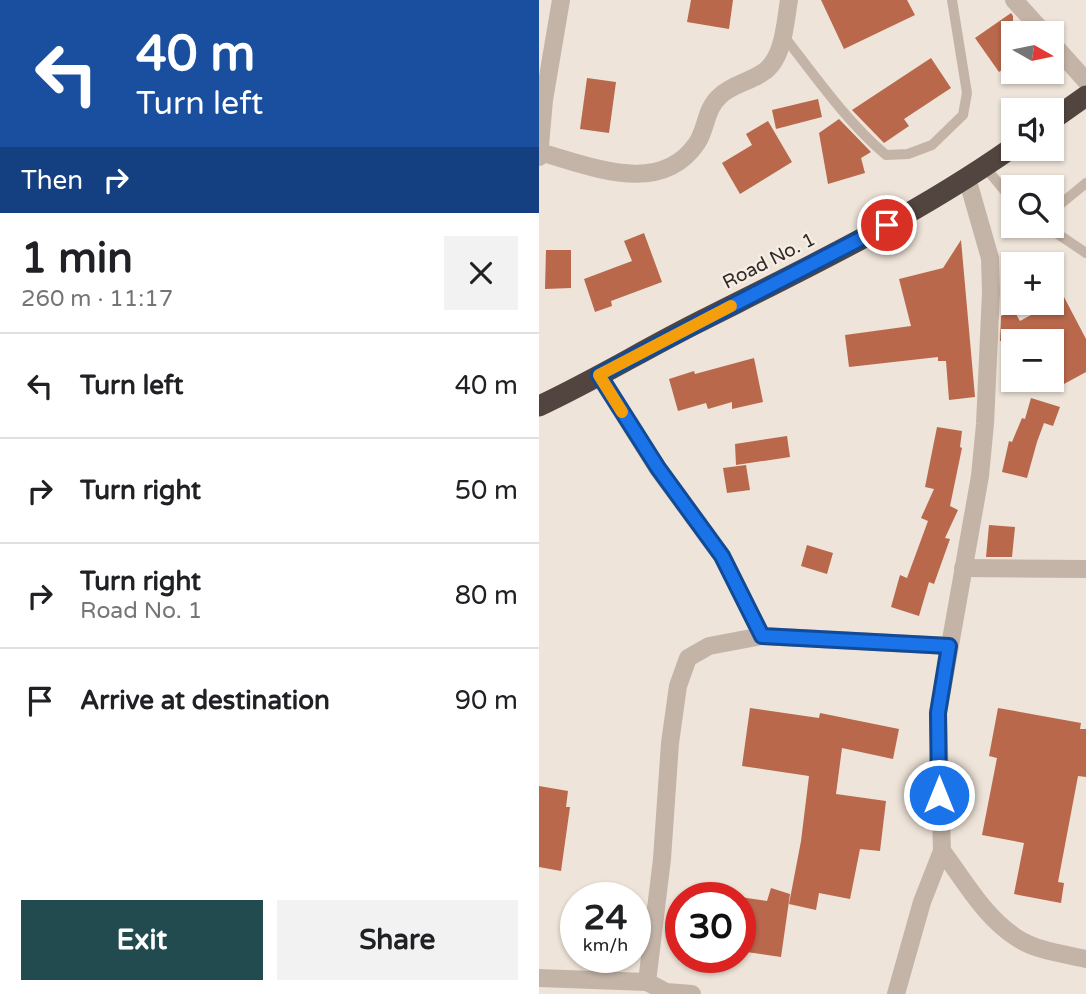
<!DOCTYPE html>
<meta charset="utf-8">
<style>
body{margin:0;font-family:"Varela Round",sans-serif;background:#f2f2f2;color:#202124;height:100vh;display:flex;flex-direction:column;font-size:26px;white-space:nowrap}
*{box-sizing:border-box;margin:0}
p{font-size:23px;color:#757577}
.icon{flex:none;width:38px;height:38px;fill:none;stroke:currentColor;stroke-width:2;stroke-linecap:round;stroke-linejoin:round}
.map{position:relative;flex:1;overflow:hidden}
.panel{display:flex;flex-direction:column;background:#fff;width:539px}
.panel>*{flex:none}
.banner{background:#1a4fa0;color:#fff;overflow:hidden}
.needle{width:46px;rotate:99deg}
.fabs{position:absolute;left:462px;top:21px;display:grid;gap:14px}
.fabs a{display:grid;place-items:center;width:63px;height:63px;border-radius:0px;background:#fff;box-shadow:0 2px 5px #0004;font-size:35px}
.speed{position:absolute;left:21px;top:882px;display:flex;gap:14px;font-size:35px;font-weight:700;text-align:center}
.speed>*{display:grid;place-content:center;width:91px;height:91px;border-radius:50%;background:#fff;box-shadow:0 2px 5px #0004;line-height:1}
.speed small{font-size:18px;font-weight:400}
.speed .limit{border:10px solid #d22;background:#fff;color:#111}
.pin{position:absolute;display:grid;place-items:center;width:60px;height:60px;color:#fff;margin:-30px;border:4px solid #fff;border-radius:50%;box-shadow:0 2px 7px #0007}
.me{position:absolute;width:77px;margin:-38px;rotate:0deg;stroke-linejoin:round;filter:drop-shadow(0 0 5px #0008)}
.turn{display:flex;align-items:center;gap:24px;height:147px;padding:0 21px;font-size:32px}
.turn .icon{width:91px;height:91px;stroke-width:2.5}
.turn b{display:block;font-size:49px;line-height:60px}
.then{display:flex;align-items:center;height:66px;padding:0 21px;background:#0003;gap:14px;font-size:26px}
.round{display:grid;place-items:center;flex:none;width:74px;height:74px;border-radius:0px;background:#f2f2f2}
.headline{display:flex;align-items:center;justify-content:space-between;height:119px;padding:0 21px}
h1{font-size:42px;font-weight:800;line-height:52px}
.cta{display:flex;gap:14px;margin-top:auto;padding:14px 21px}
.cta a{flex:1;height:80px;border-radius:0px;background:#214b4e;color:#fff;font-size:28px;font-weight:800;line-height:80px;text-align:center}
.cta a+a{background:#f2f2f2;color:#202124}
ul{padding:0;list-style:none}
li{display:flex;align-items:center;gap:21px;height:105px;padding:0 21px;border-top:2px solid #e0e0e0}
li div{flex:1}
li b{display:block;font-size:26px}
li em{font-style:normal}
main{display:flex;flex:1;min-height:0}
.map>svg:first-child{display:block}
.building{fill:#b9684c}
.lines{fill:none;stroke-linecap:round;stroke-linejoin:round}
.lane{stroke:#c4b4a7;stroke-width:10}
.street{stroke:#c4b4a7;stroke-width:18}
.highway{stroke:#52443e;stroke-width:21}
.route-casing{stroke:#114b97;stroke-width:18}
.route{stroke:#1a73e8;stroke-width:12}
.slow{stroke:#f59e0b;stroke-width:12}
.labels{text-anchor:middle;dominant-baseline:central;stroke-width:5;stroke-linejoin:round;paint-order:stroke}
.street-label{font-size:19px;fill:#322a26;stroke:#f6eee5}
</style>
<main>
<section class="panel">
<div class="banner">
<div class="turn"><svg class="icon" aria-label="left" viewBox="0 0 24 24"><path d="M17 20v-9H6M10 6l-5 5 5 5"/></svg><div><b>40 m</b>Turn left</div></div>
<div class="then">Then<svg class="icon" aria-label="right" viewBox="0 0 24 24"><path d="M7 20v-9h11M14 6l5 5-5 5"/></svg></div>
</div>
<div class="headline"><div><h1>1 min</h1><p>260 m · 11:17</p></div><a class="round"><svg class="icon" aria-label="close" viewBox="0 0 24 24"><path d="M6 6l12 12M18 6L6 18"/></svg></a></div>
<ul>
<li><svg class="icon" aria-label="left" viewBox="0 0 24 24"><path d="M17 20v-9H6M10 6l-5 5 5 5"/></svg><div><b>Turn left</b></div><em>40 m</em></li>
<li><svg class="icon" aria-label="right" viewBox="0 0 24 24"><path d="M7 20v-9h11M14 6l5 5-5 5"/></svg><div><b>Turn right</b></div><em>50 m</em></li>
<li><svg class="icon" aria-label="right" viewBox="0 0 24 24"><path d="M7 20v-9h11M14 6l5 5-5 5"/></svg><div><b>Turn right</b><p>Road No. 1</p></div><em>80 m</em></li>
<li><svg class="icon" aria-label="arrive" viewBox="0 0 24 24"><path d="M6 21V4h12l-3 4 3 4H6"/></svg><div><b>Arrive at destination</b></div><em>90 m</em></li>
</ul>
<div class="cta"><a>Exit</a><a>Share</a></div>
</section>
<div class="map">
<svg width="547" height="994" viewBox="0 0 547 994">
<rect width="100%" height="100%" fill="#eee4d9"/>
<g class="building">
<polygon points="152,0 194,0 190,29 148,22"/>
<polygon points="282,0 368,0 376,15 305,49"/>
<polygon points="472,13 474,16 474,62 460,72 436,38"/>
<polygon points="392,58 412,88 365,119 370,126 345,143 313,110"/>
<polygon points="48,78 77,82 70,133 41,129"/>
<polygon points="279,99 283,117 237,129 233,110"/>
<polygon points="300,119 332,152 322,158 326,173 289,184 280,133"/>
<polygon points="229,121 253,162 201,194 183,163 213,145 207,134"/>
<polygon points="105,233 123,282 72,301 73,306 56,312 45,279 93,261 85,241"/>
<polygon points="422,240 436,397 410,400 407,361 399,361 399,357 310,367 306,335 372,326 360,279 404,268"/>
<polygon points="7,250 32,250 32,288 6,289"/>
<polygon points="525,297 547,339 547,372 525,384 513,360 513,341 461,341 462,316 474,309 481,321"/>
<polygon points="215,358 224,402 193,409 193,402 169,409 167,403 139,411 130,379 155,371 156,374"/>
<polygon points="492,398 521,407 514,426 505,423 498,442 488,478 463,472 470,441 473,442 483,418 486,419"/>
<polygon points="398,427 423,431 421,447 423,448 411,506 419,510 406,538 411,539 395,584 390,582 380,616 352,607 361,575 368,578 389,521 382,518 395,489 386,487"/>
<polygon points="248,436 251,457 197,465 196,444"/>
<polygon points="207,465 211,490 188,493 184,468"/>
<polygon points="450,525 476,527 473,557 447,557"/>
<polygon points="268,545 294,553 288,574 262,566"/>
<polygon points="211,708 280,718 281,713 360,729 354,759 303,748 297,794 347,801 341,851 321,849 311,899 280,893 277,910 250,904 262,841 270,776 203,766"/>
<polygon points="459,708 542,723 541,729 547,729 547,777 539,776 519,882 525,883 522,903 475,894 485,843 443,835 458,758 450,756"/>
<polygon points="0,786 29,791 27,807 31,807 22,871 0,867"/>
<polygon points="232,888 251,894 242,957 201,951 201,897 228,901"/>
</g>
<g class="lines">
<g class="lane">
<path d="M 244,35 C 276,76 307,121 347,155 L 369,154 L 393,145 L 424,115 L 428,93 L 413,0"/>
<polyline points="446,167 474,201"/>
<polyline points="513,211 547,183"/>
<polyline points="507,226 547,253"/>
</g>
<g class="street">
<polyline points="475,0 505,33"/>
<polyline points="513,43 547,81"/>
<path d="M 0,152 C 50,165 121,198 158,143 C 168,128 166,109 181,96 C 192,85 210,82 223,73 C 245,60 246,23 250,0"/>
<polyline points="0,157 5,100 22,0"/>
<polyline points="60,375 119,469 183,556 223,636"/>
<polyline points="424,568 547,569"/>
<path d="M 403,851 C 426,881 445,917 478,938 C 498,951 525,954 547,959"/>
<polyline points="0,978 108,982 123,859 131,743 139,686 149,658 170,646 223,636 410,646"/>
<polyline points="108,982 127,992 153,994"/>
<polyline points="357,994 383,902 403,851 399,713 441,476 446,424 452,292 451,258 428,178"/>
</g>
<g class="highway">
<polyline points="513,120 547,96"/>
<path d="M 0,406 C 54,381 106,349 160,322 C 267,268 376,216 474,147"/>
</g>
</g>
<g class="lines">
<g class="route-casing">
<polyline id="route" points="348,225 60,375 119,468 183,556 223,636 410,646 399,713 400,795"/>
</g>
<use href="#route" class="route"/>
<polyline class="slow" points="83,412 60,375 192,306"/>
</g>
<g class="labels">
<g class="street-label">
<text transform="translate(230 261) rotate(-27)">Road No. 1</text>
</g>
</g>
</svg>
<div class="fabs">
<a><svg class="needle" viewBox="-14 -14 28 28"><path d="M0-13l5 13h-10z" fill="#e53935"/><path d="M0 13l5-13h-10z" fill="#757577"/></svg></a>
<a><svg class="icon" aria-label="sound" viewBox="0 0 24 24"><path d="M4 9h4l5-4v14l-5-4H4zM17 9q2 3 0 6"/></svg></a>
<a><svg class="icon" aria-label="search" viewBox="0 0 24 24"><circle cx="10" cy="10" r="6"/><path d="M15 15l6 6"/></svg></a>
<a>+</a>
<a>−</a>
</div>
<div class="speed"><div>24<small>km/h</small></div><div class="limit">30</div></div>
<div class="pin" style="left:348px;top:225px;background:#d93025"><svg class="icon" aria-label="arrive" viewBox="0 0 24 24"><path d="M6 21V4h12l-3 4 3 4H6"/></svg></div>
<svg class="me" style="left:400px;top:795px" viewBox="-20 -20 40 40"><circle r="17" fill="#1a73e8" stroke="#fff" stroke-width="3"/><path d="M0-11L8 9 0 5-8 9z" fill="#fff"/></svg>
</div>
</main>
